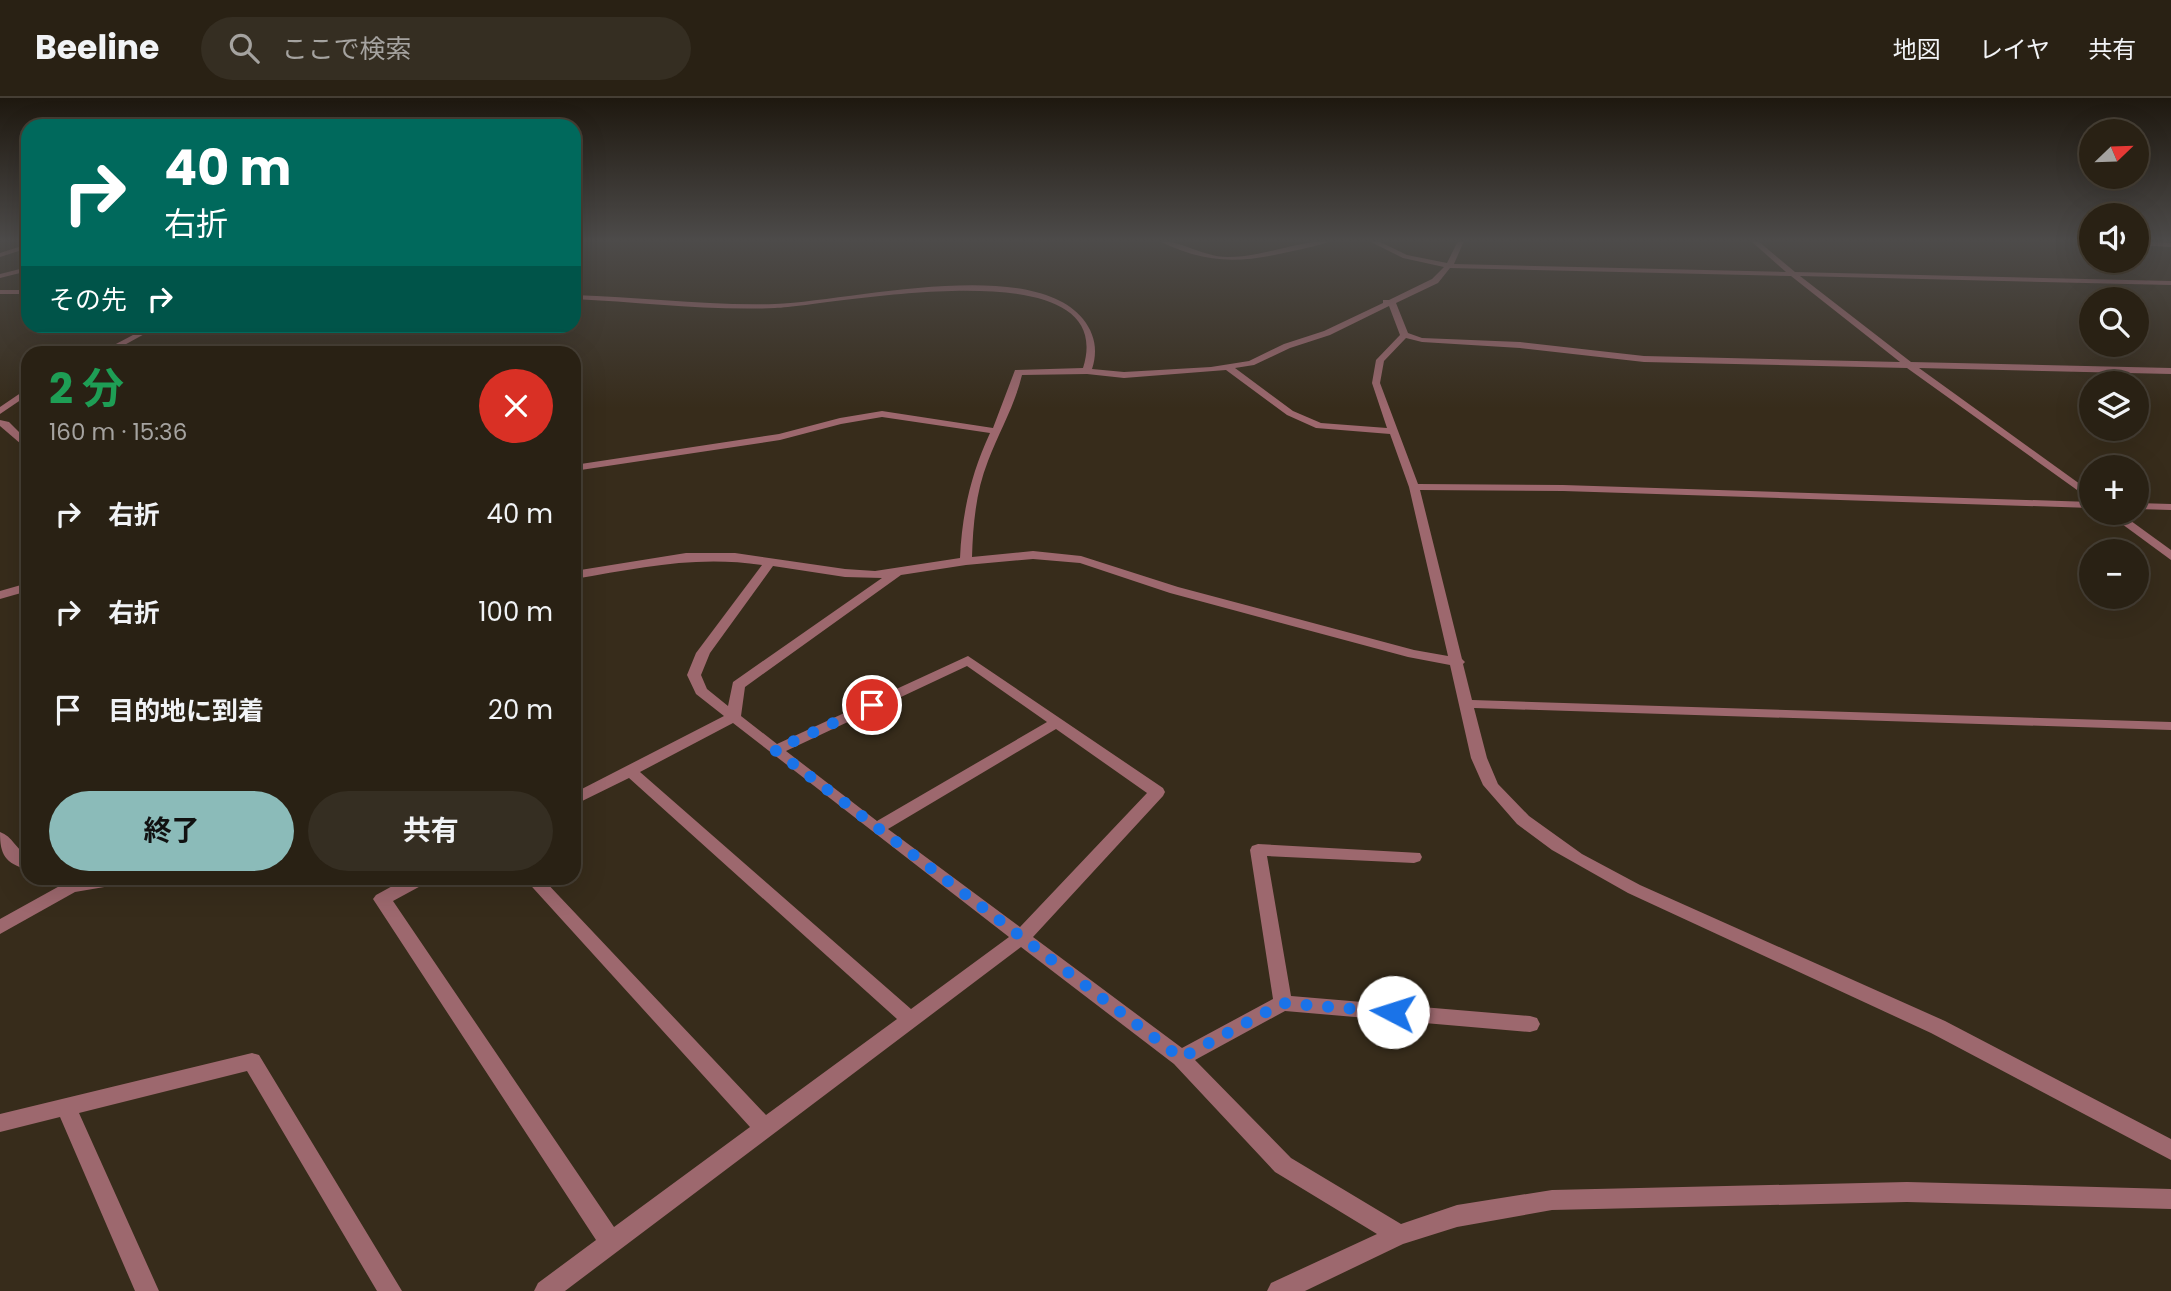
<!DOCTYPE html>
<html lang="ja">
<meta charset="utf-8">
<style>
body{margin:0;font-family:Poppins,"Noto Sans JP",sans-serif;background:#352e22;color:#f1f3f6;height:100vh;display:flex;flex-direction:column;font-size:26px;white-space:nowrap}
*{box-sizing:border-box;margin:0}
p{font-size:23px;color:#a5a3a0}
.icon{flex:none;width:38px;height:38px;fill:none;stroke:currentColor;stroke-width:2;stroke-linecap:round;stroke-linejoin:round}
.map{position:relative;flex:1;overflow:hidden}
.side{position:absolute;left:21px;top:248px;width:560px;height:539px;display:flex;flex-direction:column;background:#292114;border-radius:21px;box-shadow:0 7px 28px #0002,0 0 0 2px #453e34}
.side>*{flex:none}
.banner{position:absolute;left:21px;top:21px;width:560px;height:214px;border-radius:21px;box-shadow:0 7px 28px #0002,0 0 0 2px #453e34;background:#00695c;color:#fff;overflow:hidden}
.needle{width:46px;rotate:67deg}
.fabs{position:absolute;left:2079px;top:21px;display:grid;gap:14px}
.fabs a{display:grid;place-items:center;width:70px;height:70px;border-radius:50%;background:#292114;box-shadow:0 7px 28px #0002,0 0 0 2px #453e34;font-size:35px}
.pin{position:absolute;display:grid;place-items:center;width:60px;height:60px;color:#fff;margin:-30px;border:4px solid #fff;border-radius:50%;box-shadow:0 2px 7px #0007}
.me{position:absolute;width:77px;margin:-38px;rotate:275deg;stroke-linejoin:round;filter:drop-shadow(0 0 5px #0008)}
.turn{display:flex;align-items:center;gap:24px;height:147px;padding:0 28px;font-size:32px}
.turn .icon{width:91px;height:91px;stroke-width:2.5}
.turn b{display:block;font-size:49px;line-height:60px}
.then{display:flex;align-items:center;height:66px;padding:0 28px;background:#0003;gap:14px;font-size:26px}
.round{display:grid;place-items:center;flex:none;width:74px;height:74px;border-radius:37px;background:#352e22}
.summary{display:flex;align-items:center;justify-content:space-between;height:119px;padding:0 28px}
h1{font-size:42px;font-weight:700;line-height:52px;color:#1e9e55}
.primary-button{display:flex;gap:14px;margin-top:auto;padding:14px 28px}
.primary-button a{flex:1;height:80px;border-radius:42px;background:#8bbbb9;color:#111;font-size:28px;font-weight:700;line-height:80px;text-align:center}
.primary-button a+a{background:#352e22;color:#f1f3f6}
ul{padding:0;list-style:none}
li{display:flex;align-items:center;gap:21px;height:98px;padding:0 28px}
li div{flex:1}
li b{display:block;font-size:26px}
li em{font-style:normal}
header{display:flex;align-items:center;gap:42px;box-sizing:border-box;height:98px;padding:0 35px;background:#292114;border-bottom:2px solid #453e34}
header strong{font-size:33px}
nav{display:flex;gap:38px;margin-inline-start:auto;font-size:24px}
.search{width:490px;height:63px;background:#352e22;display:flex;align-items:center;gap:18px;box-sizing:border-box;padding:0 24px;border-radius:38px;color:#a5a3a0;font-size:26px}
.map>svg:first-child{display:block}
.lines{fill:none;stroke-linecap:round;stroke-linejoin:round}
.minor{fill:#9d686e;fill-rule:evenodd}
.tertiary{fill:#9d686e;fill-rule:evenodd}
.route{stroke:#1a73e8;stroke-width:12;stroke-dasharray:0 21.6}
</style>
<header>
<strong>Beeline</strong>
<div class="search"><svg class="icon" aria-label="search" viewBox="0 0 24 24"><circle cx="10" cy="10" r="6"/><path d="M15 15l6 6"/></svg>ここで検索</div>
<nav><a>地図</a><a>レイヤ</a><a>共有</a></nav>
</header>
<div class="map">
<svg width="2171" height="1193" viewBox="0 0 2171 1193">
<rect width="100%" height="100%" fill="#372c1b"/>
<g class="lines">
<g class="minor">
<path d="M 1159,143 C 1183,143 1203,159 1228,159 C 1263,159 1296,143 1330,143 C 1319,148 1305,150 1293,153 C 1240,165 1209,167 1159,143 Z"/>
<path d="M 1369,143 L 1378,143 L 1407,157 L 1447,165 L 1458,143 L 1464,143 L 1454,166 L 1786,174 L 1751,143 L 1758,143 L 1795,174 L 2171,183 L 2171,187 L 1800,178 L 1911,264 L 2171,270 L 2171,276 L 1919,270 L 2091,394 L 2091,402 L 1907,270 L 1644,264 L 1520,250 L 1422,244 L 1406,240 L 1384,263 L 1380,285 L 1418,386 L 1563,387 L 2091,404 L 2091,410 L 1563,393 L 1420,392 L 1462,561 L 1465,564 L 1463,566 L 1472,602 L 2171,624 L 2171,632 L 1474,610 L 1487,660 L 1498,686 L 1529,718 L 1582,756 L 1640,787 L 1945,923 L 2171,1041 L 2171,1062 L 1931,935 L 1628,795 L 1552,752 L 1517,726 L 1483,687 L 1471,660 L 1450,567 L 1408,559 L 1170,495 L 1080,465 L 1033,461 L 966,467 L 901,477 L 745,589 L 741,618 L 777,646 L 968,558 L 1163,690 L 1165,694 L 1163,698 L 1033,839 L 1182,950 L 1273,901 L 1250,752 L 1252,748 L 1258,746 L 1420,755 L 1422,759 L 1420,763 L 1414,765 L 1267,758 L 1291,898 L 1530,918 L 1537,920 L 1540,926 L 1537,932 L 1530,934 L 1285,913 L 1195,962 L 1291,1060 L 1401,1126 L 1457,1107 L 1552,1092 L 1907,1084 L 2171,1091 L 2171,1111 L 1907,1104 L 1552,1112 L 1457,1129 L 1403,1146 L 1305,1193 L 1267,1193 L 1271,1185 L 1377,1136 L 1275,1074 L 1174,966 L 1021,849 L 565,1193 L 534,1193 L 538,1185 L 596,1142 L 373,801 L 376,797 L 407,780 L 430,780 L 428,784 L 393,803 L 614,1129 L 750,1029 L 524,780 L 542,780 L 766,1017 L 897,921 L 629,680 L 574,707 L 574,695 L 724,618 L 696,596 L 687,577 L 696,555 L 762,467 C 696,457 639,470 574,481 L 574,473 L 686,455 L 735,455 L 845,471 L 875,473 L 960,460 C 962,415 971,376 990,335 L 882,319 L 841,326 L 780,342 L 574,373 L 574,367 L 779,336 L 840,320 L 882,313 L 993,330 L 1015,272 L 1083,270 C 1122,146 830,208 775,210 C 708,213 641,204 574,201 L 574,197 C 641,199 708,208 775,206 C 850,203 1031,157 1083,221 C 1095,236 1098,253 1092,271 L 1124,274 L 1211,269 L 1249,263 L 1284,246 L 1324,233 L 1383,205 L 1383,202 L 1389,202 L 1432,181 L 1444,169 L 1403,160 ZM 1450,170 L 1791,178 L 1900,264 L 1644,258 L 1520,244 L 1422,240 L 1408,235 L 1396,205 L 1438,185 ZM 1389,208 L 1400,237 L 1376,262 L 1372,285 L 1387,330 L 1321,325 L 1293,313 L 1235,270 L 1254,267 L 1290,250 L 1330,237 ZM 1226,272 L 1287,317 L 1316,330 L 1390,336 L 1409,389 L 1448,558 L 1414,552 L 1178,489 L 1081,458 L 1033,453 L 972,459 C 973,426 976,393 988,363 C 999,334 1015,307 1022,277 L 1087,276 L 1124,280 ZM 773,468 L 845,479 L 882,480 L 733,584 L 728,608 L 707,591 L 701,577 L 710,555 ZM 967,568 L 1047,624 L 877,723 L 786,653 ZM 733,625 L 1009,839 L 911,911 L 640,674 ZM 1056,631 L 1147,695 L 1020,829 L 888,731 Z"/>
<polygon points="28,146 28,150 0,159 0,155"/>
<rect x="0" y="192" width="28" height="4"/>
<polygon points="150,228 159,228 108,256 97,256"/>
<polygon points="28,290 28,297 0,316 0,309"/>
<polygon points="0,322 9,324 28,343 28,352 0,328"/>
<polygon points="2137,405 2171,406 2171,412 2137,411"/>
<polygon points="2107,415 2120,415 2171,452 2171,462"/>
<polygon points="28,485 28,493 0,501 0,493"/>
<path d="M 0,734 C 12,738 17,752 28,759 L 28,772 C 5,765 0,757 0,734 Z"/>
<polygon points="85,780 130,780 128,784 122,786 75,794 0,836 0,821 65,785"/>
<polygon points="252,955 259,957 402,1193 377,1193 247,973 79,1015 159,1193 135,1193 60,1019 0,1034 0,1016"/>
</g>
<g class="tertiary">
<polygon points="2137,143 2171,145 2171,149 2137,147"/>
<polygon points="28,169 28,173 0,180 0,176"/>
</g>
</g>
<linearGradient id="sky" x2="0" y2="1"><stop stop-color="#1e180f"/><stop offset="0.46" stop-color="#4d4b4a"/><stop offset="1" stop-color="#4d4b4a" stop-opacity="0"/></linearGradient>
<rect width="2171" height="310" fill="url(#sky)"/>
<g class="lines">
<polyline class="route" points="872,607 775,652 1181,960 1283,905 1393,914"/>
</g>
</svg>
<div class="fabs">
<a><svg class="needle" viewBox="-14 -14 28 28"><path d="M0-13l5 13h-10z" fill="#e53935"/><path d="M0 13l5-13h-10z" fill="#a5a3a0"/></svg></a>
<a><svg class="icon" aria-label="sound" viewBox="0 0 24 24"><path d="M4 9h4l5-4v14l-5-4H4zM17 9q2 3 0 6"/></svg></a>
<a><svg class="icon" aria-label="search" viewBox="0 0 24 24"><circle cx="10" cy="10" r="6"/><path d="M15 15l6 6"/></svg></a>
<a><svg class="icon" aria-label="layers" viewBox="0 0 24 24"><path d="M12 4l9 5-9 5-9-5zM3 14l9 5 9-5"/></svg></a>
<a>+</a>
<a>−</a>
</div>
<div class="pin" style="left:872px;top:607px;background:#d93025"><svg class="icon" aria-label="arrive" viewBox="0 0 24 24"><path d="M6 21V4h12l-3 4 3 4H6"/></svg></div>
<svg class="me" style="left:1393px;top:914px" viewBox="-20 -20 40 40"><circle r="19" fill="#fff"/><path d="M0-13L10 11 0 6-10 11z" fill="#1a73e8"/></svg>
<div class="banner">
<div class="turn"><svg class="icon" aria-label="right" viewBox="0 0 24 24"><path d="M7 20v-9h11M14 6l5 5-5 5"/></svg><div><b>40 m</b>右折</div></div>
<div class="then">その先<svg class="icon" aria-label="right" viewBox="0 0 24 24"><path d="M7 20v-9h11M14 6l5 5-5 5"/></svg></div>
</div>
<section class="side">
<div class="summary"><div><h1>2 分</h1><p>160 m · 15:36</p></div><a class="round" style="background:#d93025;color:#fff"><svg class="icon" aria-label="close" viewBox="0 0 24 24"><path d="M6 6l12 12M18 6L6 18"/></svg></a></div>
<ul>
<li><svg class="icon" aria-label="right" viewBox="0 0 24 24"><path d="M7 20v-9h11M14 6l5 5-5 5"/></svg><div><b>右折</b></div><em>40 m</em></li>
<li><svg class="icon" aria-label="right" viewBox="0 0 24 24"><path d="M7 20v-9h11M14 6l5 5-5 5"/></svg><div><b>右折</b></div><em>100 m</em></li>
<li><svg class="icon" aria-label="arrive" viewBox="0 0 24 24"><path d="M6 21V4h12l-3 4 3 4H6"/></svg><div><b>目的地に到着</b></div><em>20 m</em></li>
</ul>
<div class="primary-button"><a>終了</a><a>共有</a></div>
</section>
</div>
